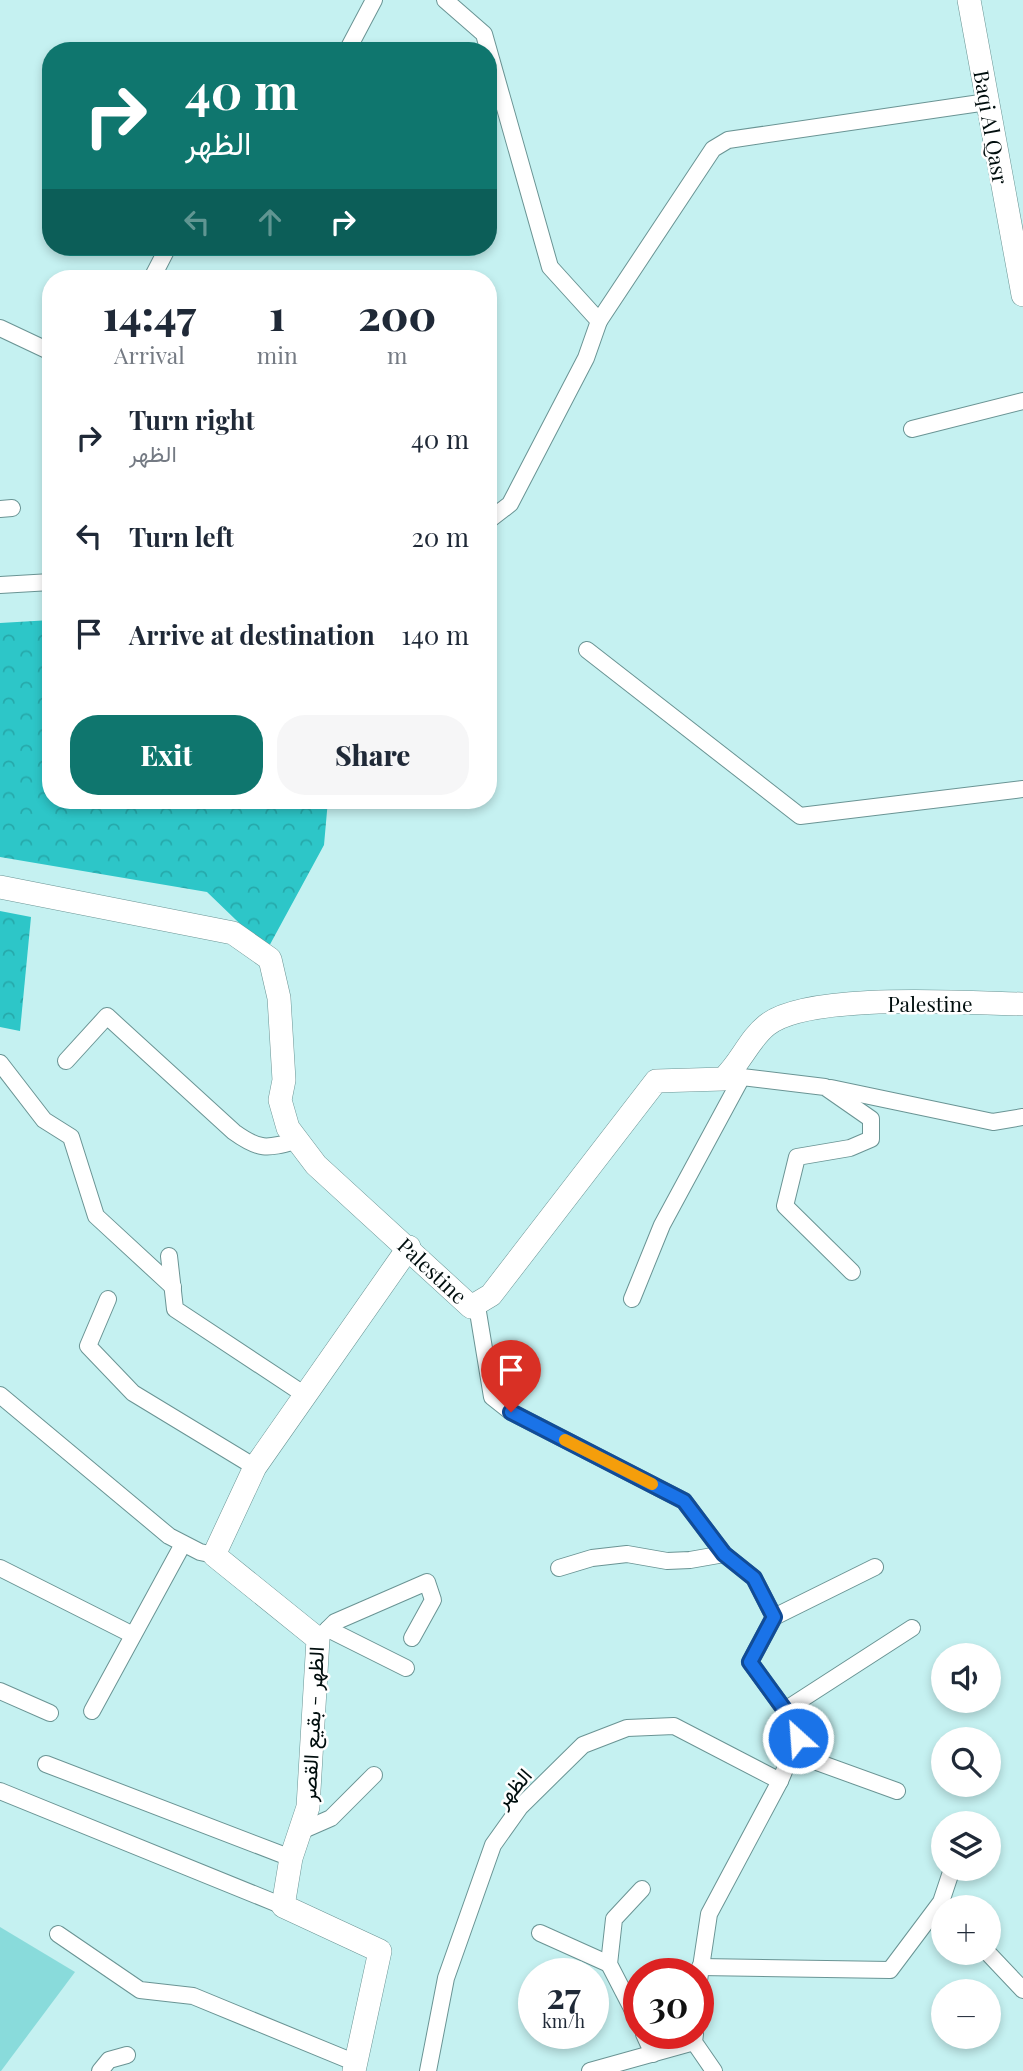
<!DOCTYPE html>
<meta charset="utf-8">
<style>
body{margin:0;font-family:"Playfair Display",Vazirmatn,serif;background:#f6f6f7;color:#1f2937;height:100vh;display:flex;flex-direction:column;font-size:26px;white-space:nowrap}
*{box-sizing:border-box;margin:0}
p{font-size:23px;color:#747a83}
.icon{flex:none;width:38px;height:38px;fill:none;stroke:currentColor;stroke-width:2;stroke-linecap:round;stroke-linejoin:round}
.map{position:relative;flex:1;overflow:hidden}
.sheet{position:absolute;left:42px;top:270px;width:455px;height:539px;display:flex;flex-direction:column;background:#fff;border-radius:28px;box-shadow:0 4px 10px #0003}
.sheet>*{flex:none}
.guide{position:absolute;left:42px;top:42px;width:455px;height:214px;border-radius:28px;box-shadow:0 4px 10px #0003;background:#0f766e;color:#fff;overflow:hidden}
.buttons{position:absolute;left:931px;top:1643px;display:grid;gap:14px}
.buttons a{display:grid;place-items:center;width:70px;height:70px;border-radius:50%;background:#fff;box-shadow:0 4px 10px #0003;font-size:35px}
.speed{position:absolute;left:518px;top:1958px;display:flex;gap:14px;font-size:35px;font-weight:700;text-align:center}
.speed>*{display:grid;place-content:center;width:91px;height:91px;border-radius:50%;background:#fff;box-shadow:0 4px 10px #0003;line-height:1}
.speed small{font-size:18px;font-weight:400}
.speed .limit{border:10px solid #d22;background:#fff;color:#111}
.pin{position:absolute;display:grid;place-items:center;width:60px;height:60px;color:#fff;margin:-72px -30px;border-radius:50% 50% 50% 0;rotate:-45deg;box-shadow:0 0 7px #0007}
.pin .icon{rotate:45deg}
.me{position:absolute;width:77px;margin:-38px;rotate:334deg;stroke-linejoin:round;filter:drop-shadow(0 0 5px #0008)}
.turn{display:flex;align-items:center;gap:24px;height:147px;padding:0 28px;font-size:32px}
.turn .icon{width:91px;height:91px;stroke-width:2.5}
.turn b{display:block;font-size:49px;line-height:60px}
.lanes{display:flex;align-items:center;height:66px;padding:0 28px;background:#0003;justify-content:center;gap:35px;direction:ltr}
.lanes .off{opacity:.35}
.eta{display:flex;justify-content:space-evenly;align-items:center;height:119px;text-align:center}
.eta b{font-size:42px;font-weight:800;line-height:49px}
.primary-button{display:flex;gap:14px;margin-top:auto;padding:14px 28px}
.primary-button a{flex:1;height:80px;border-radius:28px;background:#0f766e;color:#fff;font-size:28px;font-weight:800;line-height:80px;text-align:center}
.primary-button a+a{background:#f6f6f7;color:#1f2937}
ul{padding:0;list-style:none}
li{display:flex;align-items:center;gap:21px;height:98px;padding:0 28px}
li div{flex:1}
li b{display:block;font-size:26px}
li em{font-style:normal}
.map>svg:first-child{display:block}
.forest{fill:url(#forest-crowns)}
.garden{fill:#89dbdb}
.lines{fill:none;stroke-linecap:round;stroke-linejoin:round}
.street-casing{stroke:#6a9494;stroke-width:18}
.secondary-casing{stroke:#6a9494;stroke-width:24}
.street{stroke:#fff;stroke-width:16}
.secondary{stroke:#fff;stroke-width:23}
.route-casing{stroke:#114b97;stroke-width:18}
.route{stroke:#1a73e8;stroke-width:12}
.slow{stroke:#f59e0b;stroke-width:12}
.labels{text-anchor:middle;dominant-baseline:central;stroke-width:5;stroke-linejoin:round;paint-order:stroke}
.street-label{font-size:21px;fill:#010e0e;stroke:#fff}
</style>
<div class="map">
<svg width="1023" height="2071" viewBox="0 0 1023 2071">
<defs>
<pattern id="forest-crowns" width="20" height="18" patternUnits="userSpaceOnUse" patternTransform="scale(1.75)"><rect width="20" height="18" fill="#2dc6c8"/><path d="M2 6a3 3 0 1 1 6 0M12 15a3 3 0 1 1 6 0" fill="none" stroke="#26a9ab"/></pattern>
</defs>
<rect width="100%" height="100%" fill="#c5f1f1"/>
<g class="forest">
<polygon points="51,620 51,800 328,800 324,845 267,950 207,892 0,857 0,623"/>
<polygon points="0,911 31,917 20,1031 0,1027"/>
</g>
<polygon class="garden" points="0,1927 75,1972 1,2071 0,2071"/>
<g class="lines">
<g class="street-casing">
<g id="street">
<polyline points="445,0 484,34 550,267 599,321 586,358 510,504 488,521"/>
<polyline points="347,51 374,0"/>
<polyline points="152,278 168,247"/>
<polyline points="599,321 713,149 728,140 987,102"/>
<polyline points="0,328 51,352"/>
<polyline points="912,429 1023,401"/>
<polyline points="0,509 12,508"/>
<polyline points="0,585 51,582"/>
<polyline points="587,650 800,816 1023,789"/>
<path d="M 66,1061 L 107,1016 L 234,1132 C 259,1150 266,1149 296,1141"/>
<polyline points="0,1063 44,1120 71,1137 96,1216 173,1287"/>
<polyline points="742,1077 825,1087 871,1119 871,1139 850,1148 797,1157 785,1206 852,1272"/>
<polyline points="831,1088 993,1122 1023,1117"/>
<polyline points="169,1256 175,1309 305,1395"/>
<polyline points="108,1299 88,1346 133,1393 255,1467"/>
<polyline points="632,1299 662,1225 742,1077 732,1077"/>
<polyline points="477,1306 492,1397 511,1412 684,1501 724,1554 754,1578 774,1617"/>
<polyline points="0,1395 169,1536 200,1552 214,1555"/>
<polyline points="0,1568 133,1635"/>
<polyline points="559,1568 592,1558 627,1554 667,1561 690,1560 724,1554"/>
<polyline points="328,1629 406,1668"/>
<polyline points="318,1639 335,1622 427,1582 433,1600 412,1638"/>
<polyline points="0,1691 50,1713"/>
<polyline points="785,1710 912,1628"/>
<polyline points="92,1711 183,1544"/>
<polyline points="792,1753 897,1791"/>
<polyline points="46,1764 291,1858"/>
<polyline points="0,1791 283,1906"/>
<polyline points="299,1832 331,1818 374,1775"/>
<polyline points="540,1933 609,1964"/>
<polyline points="58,1934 140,1990 193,1996 356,2063"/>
<polyline points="988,1953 1023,1990"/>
<polyline points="700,1967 890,1970 941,1902 952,1869"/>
<polyline points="698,1987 709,1914 780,1781 798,1738 795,1724 750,1662 774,1617 875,1567"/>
<polyline points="639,2022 609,1964 614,1919 642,1889"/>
<polyline points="644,2034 653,2054"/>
<polyline points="695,2034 694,2042 714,2071"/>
<polyline points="100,2071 109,2060 127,2055"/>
<polyline points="428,2071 446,1978 493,1845 520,1807 583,1745 627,1728 674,1726 780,1781"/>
<polyline points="590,2071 694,2042"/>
</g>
</g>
<g class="secondary-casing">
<g id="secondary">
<polyline points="969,0 1023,295"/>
<path d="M 0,887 L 233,933 L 270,959 L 279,998 L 284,1080 L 280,1100 L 288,1128 L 316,1165 L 471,1307 L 491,1295 L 656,1081 L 723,1079 C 740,1064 749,1039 767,1025 C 808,992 968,1003 1023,1004"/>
<polyline points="354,2071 380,1951 283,1906 291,1858 308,1807 318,1639 214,1555 255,1467 409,1247"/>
</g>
</g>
<use href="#street" class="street"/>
<use href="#secondary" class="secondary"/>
</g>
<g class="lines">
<g class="route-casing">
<polyline id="route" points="511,1412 684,1501 724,1554 754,1578 774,1617 750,1662 795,1724 798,1738"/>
</g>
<use href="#route" class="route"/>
<polyline class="slow" points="565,1440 652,1484"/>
</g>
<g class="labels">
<g class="street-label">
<text transform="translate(992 127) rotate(80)">Baqi Al Qasr</text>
<text x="930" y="1003">Palestine</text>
<text transform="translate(433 1270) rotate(43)">Palestine</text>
<text transform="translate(311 1724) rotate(-87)">الظهر - بقيع القصر</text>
<text transform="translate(512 1787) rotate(-49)">الظهر</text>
</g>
</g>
</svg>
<div class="buttons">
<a><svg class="icon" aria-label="sound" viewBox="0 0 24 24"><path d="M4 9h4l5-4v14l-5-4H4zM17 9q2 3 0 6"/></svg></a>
<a><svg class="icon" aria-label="search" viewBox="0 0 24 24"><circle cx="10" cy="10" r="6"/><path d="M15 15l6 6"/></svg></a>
<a><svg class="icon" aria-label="layers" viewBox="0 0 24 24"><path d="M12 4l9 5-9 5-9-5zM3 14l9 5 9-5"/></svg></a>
<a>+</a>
<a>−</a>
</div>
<div class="speed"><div>27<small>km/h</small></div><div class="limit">30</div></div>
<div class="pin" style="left:511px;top:1412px;background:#d93025"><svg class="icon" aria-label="arrive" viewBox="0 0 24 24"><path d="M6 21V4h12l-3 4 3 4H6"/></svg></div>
<svg class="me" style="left:798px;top:1738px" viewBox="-20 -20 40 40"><circle r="17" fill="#1a73e8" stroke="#fff" stroke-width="3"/><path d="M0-11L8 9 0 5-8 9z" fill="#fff"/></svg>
<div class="guide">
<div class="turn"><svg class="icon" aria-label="right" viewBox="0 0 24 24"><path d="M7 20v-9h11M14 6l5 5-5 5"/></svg><div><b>40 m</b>الظهر</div></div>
<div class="lanes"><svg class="icon off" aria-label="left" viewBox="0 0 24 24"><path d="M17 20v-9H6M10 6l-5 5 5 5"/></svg><svg class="icon off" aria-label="ahead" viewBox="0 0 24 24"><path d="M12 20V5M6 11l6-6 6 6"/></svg><svg class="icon" aria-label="right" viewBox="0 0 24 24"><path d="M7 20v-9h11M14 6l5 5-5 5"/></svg></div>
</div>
<section class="sheet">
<div class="eta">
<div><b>14:47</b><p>Arrival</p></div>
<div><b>1</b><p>min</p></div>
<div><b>200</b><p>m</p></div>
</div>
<ul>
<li><svg class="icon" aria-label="right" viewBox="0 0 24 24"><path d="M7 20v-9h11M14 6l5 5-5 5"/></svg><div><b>Turn right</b><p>الظهر</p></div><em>40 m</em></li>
<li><svg class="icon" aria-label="left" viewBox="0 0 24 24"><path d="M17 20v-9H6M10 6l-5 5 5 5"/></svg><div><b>Turn left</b></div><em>20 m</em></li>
<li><svg class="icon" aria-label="arrive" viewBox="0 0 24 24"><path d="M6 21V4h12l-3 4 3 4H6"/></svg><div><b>Arrive at destination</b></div><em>140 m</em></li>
</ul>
<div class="primary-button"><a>Exit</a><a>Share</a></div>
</section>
</div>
